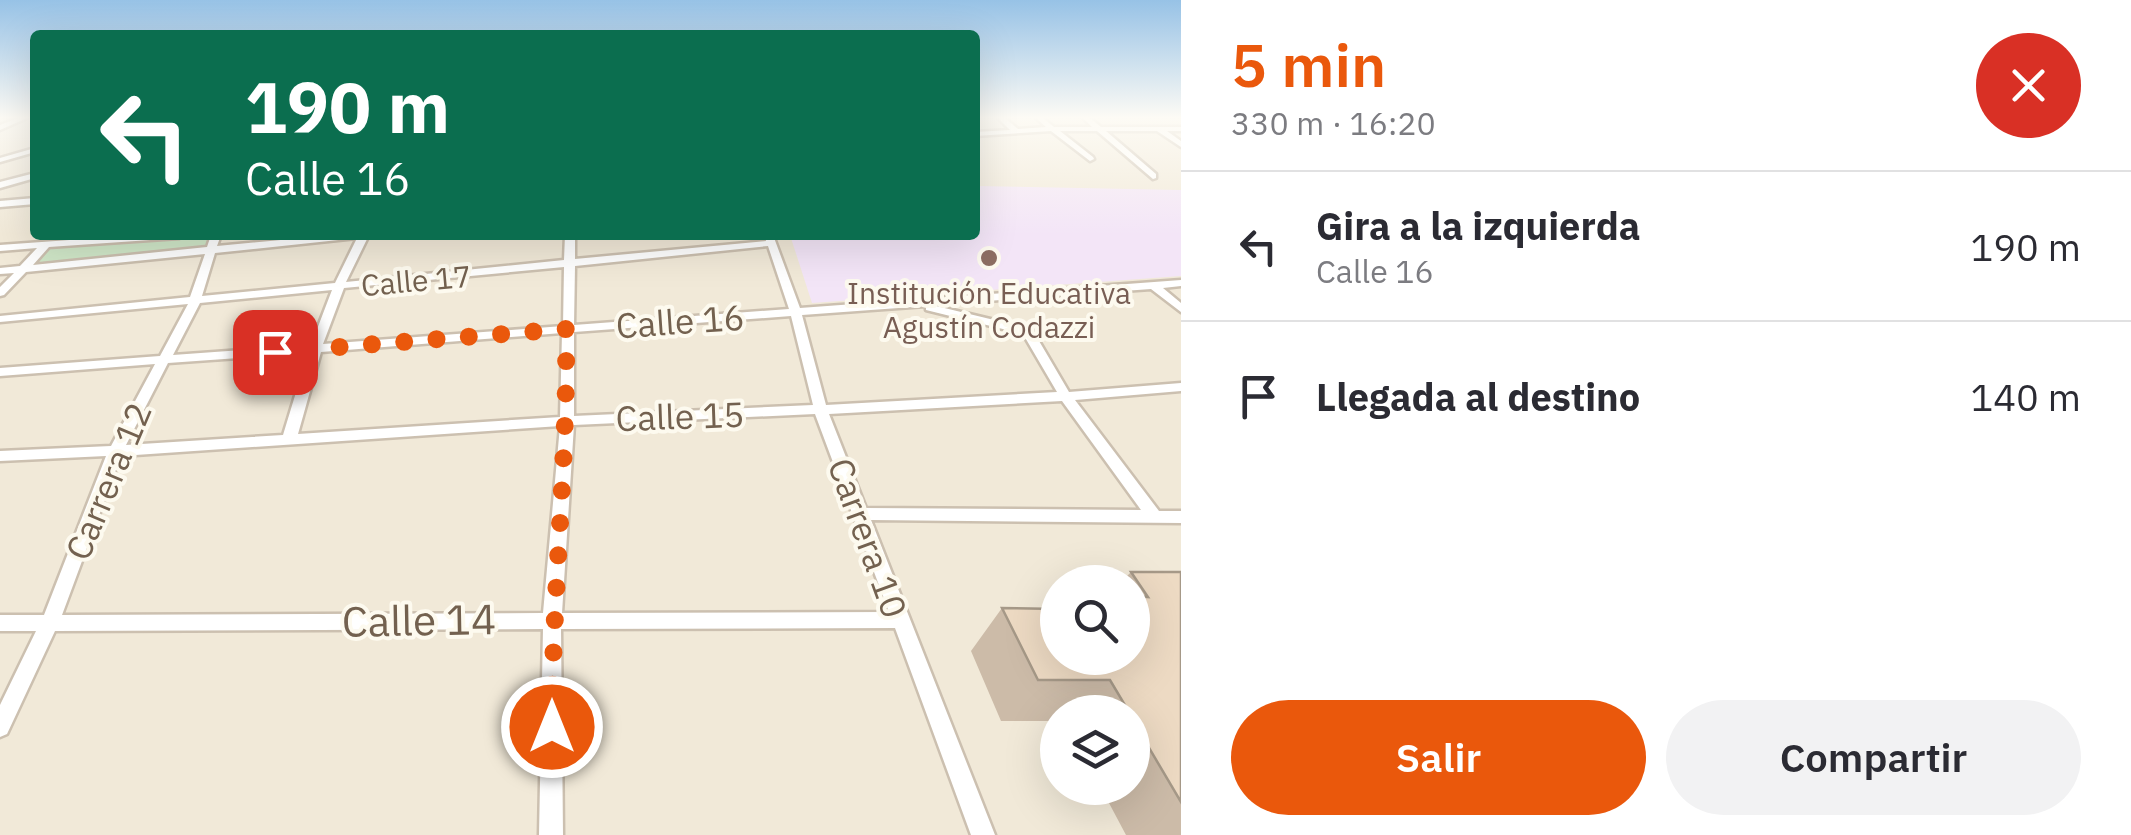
<!DOCTYPE html>
<html lang="es">
<meta charset="utf-8">
<style>
body{margin:0;font-family:"IBM Plex Sans",sans-serif;background:#f2f2f3;color:#2b2b33;height:100vh;display:flex;flex-direction:column;font-size:38px;white-space:nowrap}
*{box-sizing:border-box;margin:0}
p{font-size:32px;color:#7c7c81}
.icon{flex:none;width:55px;height:55px;fill:none;stroke:currentColor;stroke-width:2;stroke-linecap:round;stroke-linejoin:round}
.map{position:relative;flex:1;overflow:hidden}
.details{display:flex;flex-direction:column;background:#fff;width:950px}
.details>*{flex:none}
.guide{position:absolute;left:30px;top:30px;width:950px;height:210px;border-radius:10px;box-shadow:0 10px 40px #0002;background:#0b6e4f;color:#fff;overflow:hidden}
.buttons{position:absolute;left:1040px;top:565px;display:grid;gap:20px}
.buttons a{display:grid;place-items:center;width:110px;height:110px;border-radius:50%;background:#fff;box-shadow:0 10px 40px #0002;font-size:50px}
.pin{position:absolute;display:grid;place-items:center;width:85px;height:85px;color:#fff;margin:-42px;border-radius:20px;box-shadow:0 5px 15px #0006}
.me{position:absolute;width:110px;margin:-55px;rotate:0deg;stroke-linejoin:round;filter:drop-shadow(0 0 8px #0008)}
.turn{display:flex;align-items:center;gap:35px;height:210px;padding:0 50px;font-size:45px}
.turn .icon{width:130px;height:130px;stroke-width:2.5}
.turn b{display:block;font-size:70px;line-height:85px}
.round{display:grid;place-items:center;flex:none;width:105px;height:105px;border-radius:52px;background:#f2f2f3}
.head{display:flex;align-items:center;justify-content:space-between;height:170px;padding:0 50px}
h1{font-size:60px;font-weight:600;line-height:75px;color:#ea580c}
.button{display:flex;gap:20px;margin-top:auto;padding:20px 50px}
.button a{flex:1;height:115px;border-radius:60px;background:#ea580c;color:#fff;font-size:40px;font-weight:600;line-height:115px;text-align:center}
.button a+a{background:#f2f2f3;color:#2b2b33}
ul{padding:0;list-style:none}
li{display:flex;align-items:center;gap:30px;height:150px;padding:0 50px;border-top:2px solid #e1e1e2}
li div{flex:1}
li b{display:block;font-size:38px}
li em{font-style:normal}
main{display:flex;flex:1;min-height:0}
.map>svg:first-child{display:block}
.residential{fill:#f1e9d8;fill-rule:evenodd}
.education{fill:#f3e5f7}
.green{fill:#d0e7c8}
.lines{fill:none;stroke-linecap:round;stroke-linejoin:round}
.street-casing{stroke:#ccc0b0;stroke-width:5}
.street{fill:#fff;fill-rule:evenodd}
.wall{fill:#ccbba8}
.building{fill:#eddac3;stroke:#a69988;stroke-width:2.5}
.route{stroke:#ea580c;stroke-width:18;stroke-dasharray:0 32.4}
.education-dot{fill:#8d6e63;stroke:#fdfaef;stroke-width:4}
.labels{text-anchor:middle;dominant-baseline:central;stroke-width:8;stroke-linejoin:round;paint-order:stroke}
.far-street-label{font-size:30px;fill:#73614f;stroke:#fdfaef}
.far-education-label{font-size:30px;fill:#785e54;stroke:#fdfaef}
.street-label{font-size:35px;fill:#73614f;stroke:#fdfaef}
.near-street-label{font-size:42px;fill:#73614f;stroke:#fdfaef}
</style>
<main>
<div class="map">
<svg width="1181" height="835" viewBox="0 0 1181 835">
<rect width="100%" height="100%" fill="#faf6e9"/>
<path class="residential" d="M 0,118 L 35,118 L 35,235 L 975,235 L 975,118 L 1181,118 L 1181,835 L 0,835 ZM 1058,582 L 1132,582 L 1132,658 L 1058,658 ZM 1058,712 L 1132,712 L 1132,788 L 1058,788 Z"/>
<polygon class="education" points="975,186 1181,190 1181,276 812,303 790,235 975,235"/>
<polygon class="green" points="212,235 205,249 32,266 48,247"/>
<g class="lines">
<g class="street-casing">
<g id="street">
<polygon points="18,118 27,118 0,130 0,125"/>
<polygon points="998,118 1005,118 1018,129 1046,127 1036,118 1043,118 1054,127 1092,127 1083,118 1090,118 1101,127 1181,127 1181,131 1167,131 1181,141 1181,147 1157,131 1106,131 1156,174 1156,178 1153,179 1097,131 1060,131 1093,157 1094,159 1090,161 1051,131 975,136 975,132 1010,130"/>
<polygon points="35,148 35,152 0,162 0,158"/>
<polygon points="35,173 35,178 0,188 0,182"/>
<polygon points="35,198 35,204 0,207 0,201"/>
<path d="M 139,235 L 184,235 L 179,238 L 49,247 L 33,265 L 207,247 L 211,235 L 221,235 L 217,246 L 334,235 L 369,235 L 346,282 L 564,260 L 565,235 L 575,235 L 575,259 L 766,241 L 765,235 L 773,235 L 800,308 L 1181,280 L 1181,286 L 1163,288 L 1181,303 L 1181,312 L 1151,289 L 932,305 L 1032,329 L 1069,392 L 1181,383 L 1181,391 L 1075,400 L 1159,511 L 1181,511 L 1181,523 L 871,520 L 995,835 L 971,835 L 895,628 L 561,629 L 563,835 L 539,835 L 543,629 L 55,631 L 7,734 L 0,737 L 0,705 L 36,631 L 0,631 L 0,615 L 44,615 L 106,456 L 0,461 L 0,451 L 111,446 L 155,364 L 0,376 L 0,368 L 160,356 L 188,304 L 0,322 L 0,316 L 190,297 L 205,254 L 26,272 L 4,295 L 0,296 L 0,287 L 14,273 L 0,274 L 0,268 L 20,266 L 37,248 L 0,251 L 0,245 ZM 357,238 L 335,283 L 202,296 L 215,253 ZM 768,246 L 789,309 L 574,325 L 575,266 ZM 564,267 L 563,326 L 323,344 L 344,288 ZM 332,290 L 311,345 L 173,355 L 200,303 ZM 926,306 L 926,310 L 1023,334 L 1057,392 L 826,405 L 802,315 ZM 791,316 L 813,405 L 574,416 L 574,332 ZM 562,333 L 560,417 L 298,434 L 321,352 ZM 308,353 L 283,435 L 126,445 L 168,363 ZM 1062,401 L 1141,510 L 866,508 L 829,414 ZM 815,414 L 889,612 L 562,613 L 574,425 ZM 560,426 L 543,613 L 62,615 L 121,456 Z"/>
</g>
</g>
<use href="#street" class="street"/>
</g>
<polygon class="wall" points="1131,572 1181,572 1181,835 1126,835 1101,788 1132,788 1132,712 1058,712 1058,721 1001,721 971,651 1002,608 1132,658 1132,582 1121,582"/>
<polygon class="building" points="1131,572 1181,572 1181,802 1132,719 1132,712 1129,712 1110,680 1038,680 1002,608 1058,609 1058,658 1132,658 1132,596 1148,597"/>
<linearGradient id="sky" x2="0" y2="1"><stop stop-color="#97c2e6"/><stop offset="0.5" stop-color="#fdfbf5"/><stop offset="1" stop-color="#fdfbf5" stop-opacity="0"/></linearGradient>
<rect width="1181" height="235" fill="url(#sky)"/>
<g class="lines">
<path class="route" d="M 275,352 L 566,329 C 568,462 552,594 552,727"/>
</g>
<circle class="education-dot" cx="989" cy="258" r="10"/>
<g class="labels">
<g class="far-street-label">
<text transform="translate(416 280) rotate(-5)">Calle 17</text>
</g>
<g class="far-education-label">
<text x="989" y="292">Institución Educativa<tspan x="989" dy="34">Agustín Codazzi</tspan></text>
</g>
<g class="street-label">
<text transform="translate(680 321) rotate(-4)">Calle 16</text>
<text transform="translate(680 416) rotate(-2)">Calle 15</text>
<text transform="translate(108 481) rotate(-67)">Carrera 12</text>
<text transform="translate(868 538) rotate(70)">Carrera 10</text>
</g>
<g class="near-street-label">
<text transform="translate(419 620) rotate(-1)">Calle 14</text>
</g>
</g>
</svg>
<div class="buttons">
<a><svg class="icon" aria-label="search" viewBox="0 0 24 24"><circle cx="10" cy="10" r="6"/><path d="M15 15l6 6"/></svg></a>
<a><svg class="icon" aria-label="layers" viewBox="0 0 24 24"><path d="M12 4l9 5-9 5-9-5zM3 14l9 5 9-5"/></svg></a>
</div>
<div class="pin" style="left:275px;top:352px;background:#d93025"><svg class="icon" aria-label="arrive" viewBox="0 0 24 24"><path d="M6 21V4h12l-3 4 3 4H6"/></svg></div>
<svg class="me" style="left:552px;top:727px" viewBox="-20 -20 40 40"><circle r="17" fill="#ea580c" stroke="#fff" stroke-width="3"/><path d="M0-11L8 9 0 5-8 9z" fill="#fff"/></svg>
<div class="guide">
<div class="turn"><svg class="icon" aria-label="left" viewBox="0 0 24 24"><path d="M17 20v-9H6M10 6l-5 5 5 5"/></svg><div><b>190 m</b>Calle 16</div></div>
</div>
</div>
<section class="details">
<div class="head"><div><h1>5 min</h1><p>330 m · 16:20</p></div><a class="round" style="background:#d93025;color:#fff"><svg class="icon" aria-label="close" viewBox="0 0 24 24"><path d="M6 6l12 12M18 6L6 18"/></svg></a></div>
<ul>
<li><svg class="icon" aria-label="left" viewBox="0 0 24 24"><path d="M17 20v-9H6M10 6l-5 5 5 5"/></svg><div><b>Gira a la izquierda</b><p>Calle 16</p></div><em>190 m</em></li>
<li><svg class="icon" aria-label="arrive" viewBox="0 0 24 24"><path d="M6 21V4h12l-3 4 3 4H6"/></svg><div><b>Llegada al destino</b></div><em>140 m</em></li>
</ul>
<div class="button"><a>Salir</a><a>Compartir</a></div>
</section>
</main>
